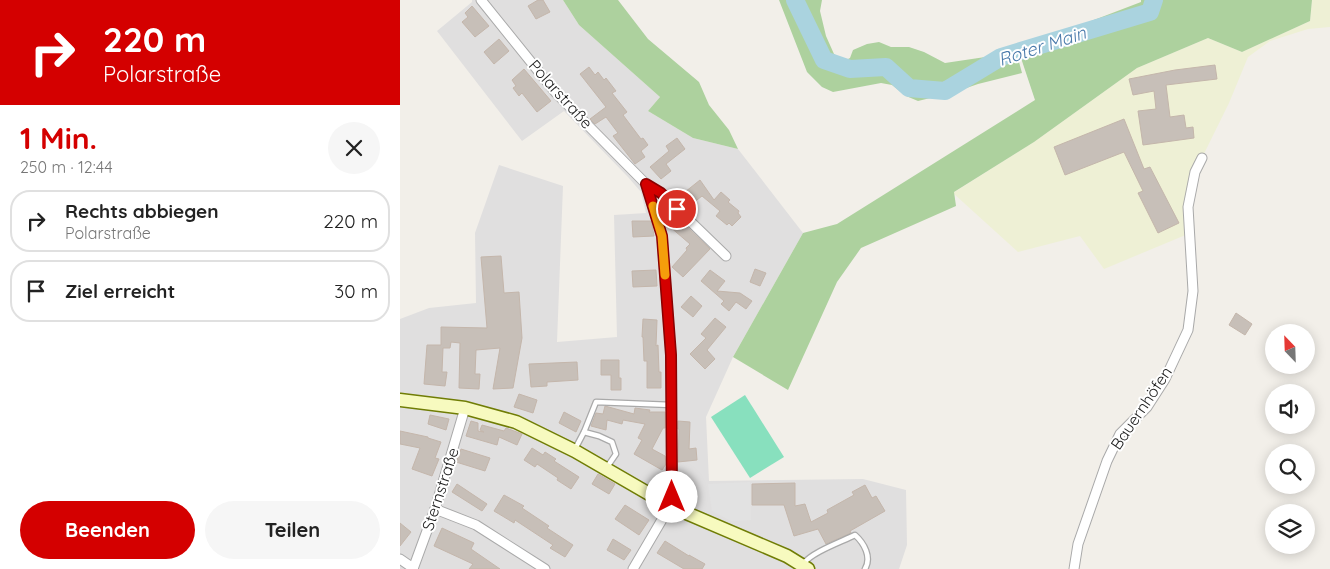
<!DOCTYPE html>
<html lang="de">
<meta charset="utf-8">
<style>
body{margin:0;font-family:Quicksand,sans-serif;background:#f6f6f6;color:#222;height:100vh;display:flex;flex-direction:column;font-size:19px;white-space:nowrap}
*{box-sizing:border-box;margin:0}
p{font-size:16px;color:#767676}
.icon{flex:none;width:28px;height:28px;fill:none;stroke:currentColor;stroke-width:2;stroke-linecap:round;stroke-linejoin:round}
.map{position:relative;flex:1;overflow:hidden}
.drawer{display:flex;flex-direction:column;background:#fff;width:400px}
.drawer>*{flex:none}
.hud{background:#d40000;color:#fff;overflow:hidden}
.needle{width:32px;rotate:337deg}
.tools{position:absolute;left:865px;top:324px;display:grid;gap:10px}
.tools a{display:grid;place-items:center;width:50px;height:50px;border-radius:50%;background:#fff;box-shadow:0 2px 12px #0003;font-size:25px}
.pin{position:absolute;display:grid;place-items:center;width:42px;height:42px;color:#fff;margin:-21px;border:2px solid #fff;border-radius:50%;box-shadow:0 1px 5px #0007}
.me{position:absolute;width:55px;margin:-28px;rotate:0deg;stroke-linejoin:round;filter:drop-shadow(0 0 4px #0008)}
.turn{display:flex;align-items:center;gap:18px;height:105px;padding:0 20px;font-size:22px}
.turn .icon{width:65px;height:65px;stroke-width:2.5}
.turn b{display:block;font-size:35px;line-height:42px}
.round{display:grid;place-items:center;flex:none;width:52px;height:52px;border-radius:26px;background:#f6f6f6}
.head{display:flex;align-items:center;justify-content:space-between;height:85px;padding:0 20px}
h1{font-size:30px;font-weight:700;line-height:38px;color:#d40000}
.action{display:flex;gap:10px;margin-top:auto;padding:10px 20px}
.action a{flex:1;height:58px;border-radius:30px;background:#d40000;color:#fff;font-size:20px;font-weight:700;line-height:58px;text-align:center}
.action a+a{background:#f6f6f6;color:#222}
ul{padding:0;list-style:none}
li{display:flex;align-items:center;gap:15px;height:62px;margin:0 10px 8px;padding:0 10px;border:2px solid #e0e0e0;border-radius:20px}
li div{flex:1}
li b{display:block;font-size:19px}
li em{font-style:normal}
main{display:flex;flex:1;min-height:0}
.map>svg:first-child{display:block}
.residential{fill:#e0dfdf}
.farmland{fill:#eef0d5}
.forest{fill:#add19e}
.pitch{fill:#88e0be}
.parking{fill:#e2e2e2}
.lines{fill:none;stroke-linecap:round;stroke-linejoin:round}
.river{stroke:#aad3df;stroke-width:18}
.building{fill:#c7bfb8;stroke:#c4b6ab}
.lane-casing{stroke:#a9a9a9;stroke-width:7}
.street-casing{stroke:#a9a9a9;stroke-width:11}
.secondary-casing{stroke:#707d05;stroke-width:15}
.lane{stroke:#fff;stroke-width:4.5}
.street{stroke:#fff;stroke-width:9}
.secondary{stroke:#f7fabf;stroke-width:12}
.route-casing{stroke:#8a0000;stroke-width:12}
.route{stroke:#d40000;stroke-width:9}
.slow{stroke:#f59e0b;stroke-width:9}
.labels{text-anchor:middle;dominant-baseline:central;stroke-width:4;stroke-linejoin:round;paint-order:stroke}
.street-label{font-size:16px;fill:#222;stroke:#fff}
.water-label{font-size:18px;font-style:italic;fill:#4a7aab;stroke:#fff}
</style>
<main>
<section class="drawer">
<div class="hud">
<div class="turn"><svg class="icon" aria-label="right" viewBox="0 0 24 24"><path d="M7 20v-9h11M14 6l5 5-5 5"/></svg><div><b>220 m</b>Polarstraße</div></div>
</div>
<div class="head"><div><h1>1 Min.</h1><p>250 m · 12:44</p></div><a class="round"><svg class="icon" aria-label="close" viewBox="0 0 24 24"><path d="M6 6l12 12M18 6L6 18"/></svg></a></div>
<ul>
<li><svg class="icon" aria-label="right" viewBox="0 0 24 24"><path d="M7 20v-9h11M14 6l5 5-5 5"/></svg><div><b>Rechts abbiegen</b><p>Polarstraße</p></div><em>220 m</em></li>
<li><svg class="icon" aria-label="arrive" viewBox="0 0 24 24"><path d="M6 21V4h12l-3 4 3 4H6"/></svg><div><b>Ziel erreicht</b></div><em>30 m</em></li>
</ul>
<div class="action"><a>Beenden</a><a>Teilen</a></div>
</section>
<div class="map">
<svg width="930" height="569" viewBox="0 0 930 569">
<rect width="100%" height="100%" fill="#f2efe9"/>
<polygon class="residential" points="72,0 163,0 179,25 260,97 248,111 293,138 338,149 403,233 333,357 306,417 309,481 463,479 506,490 507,545 499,569 0,569 0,319 29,308 76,303 75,233 99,165 163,186 157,342 217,337 214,215 246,213 241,192 228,177 164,111 122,141 37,31 72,2"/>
<polygon class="farmland" points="912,0 930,0 930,27 908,29 870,41 848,57 829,103 795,172 788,234 704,269 680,236 618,252 553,193 634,142 737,68 808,38 842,52 910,21"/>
<g class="forest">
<polygon points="163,0 218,0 248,39 299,82 309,105 329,130 338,149 293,138 248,111 260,97 179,25"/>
<polygon points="379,0 422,0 420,11 426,36 434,54 444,61 450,58 453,50 467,44 479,42 491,47 509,47 524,52 545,63 592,56 615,47 622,73 578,84 555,92 518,101 506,96 492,85 481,83 433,92 422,87 407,72"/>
<polygon points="741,0 912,0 910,21 842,52 808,38 737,68 634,142 554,192 556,206 461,248 437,282 388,390 333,357 403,233 437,224 635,100 618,49 741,2"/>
</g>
<polygon class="pitch" points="345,395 384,457 350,478 311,417"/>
<polygon class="parking" points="350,482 351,520 331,521 312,511 308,484"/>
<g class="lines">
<polyline class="river" points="395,0 424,60 450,69 486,67 509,88 545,91 601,57 750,12 754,0"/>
</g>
<g class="building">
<polygon points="138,0 143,0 150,12 136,19 128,6"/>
<polygon points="72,6 89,26 75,37 62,22 68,17 65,13"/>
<polygon points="99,39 109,51 94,64 84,52"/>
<polygon points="815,65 817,79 766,85 770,117 784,115 786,128 793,127 794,138 743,145 738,111 756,109 754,91 733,95 729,79 775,70"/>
<polygon points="189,67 195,75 198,72 204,80 206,78 216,91 212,93 227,112 223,115 241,139 243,138 248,145 241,151 245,157 235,164 213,136 218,133 206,117 195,124 190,119 206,107 180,74"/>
<polygon points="124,69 151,101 137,112 122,93 119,96 113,88 116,86 112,80"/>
<polygon points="724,119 744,169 750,167 779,223 758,233 738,193 743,191 724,152 665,175 654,147"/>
<polygon points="277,138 285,149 266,164 271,171 261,179 250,167 269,151 266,146"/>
<polygon points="300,180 314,200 321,192 330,200 328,202 339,211 338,213 341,217 332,226 329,223 327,225 316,216 320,211 302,196 288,207 280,196"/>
<polygon points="277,217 310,249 283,277 272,267 287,250 286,248 290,244 269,226"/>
<polygon points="232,221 251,221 253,230 254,236 233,237"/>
<polygon points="101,256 104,293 119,292 122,338 113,388 93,389 100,348 76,350 75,374 80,374 79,389 59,388 60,343 51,342 50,348 43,348 42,372 47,372 45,386 24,384 27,345 41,345 41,327 87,328 81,257"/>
<polygon points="355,269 366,273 360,286 350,282"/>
<polygon points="256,270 257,286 233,287 232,271"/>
<polygon points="310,270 325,281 317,291 340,293 352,301 346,309 336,302 329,311 321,304 324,301 301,281"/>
<polygon points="291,296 302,306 293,317 281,307"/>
<polygon points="836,313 852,324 845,335 829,325"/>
<polygon points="315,318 326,327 307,350 315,359 305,369 290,354 306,338 301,334"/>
<polygon points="243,319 257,320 256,346 258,345 259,372 261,372 261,388 247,388 247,361 244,361 243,337 242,337"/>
<polygon points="201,360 219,360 219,378 221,378 221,390 211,390 211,375 201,375"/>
<polygon points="177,362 178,380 147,382 147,386 131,387 129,364"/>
<polygon points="119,394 137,400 133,413 114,407"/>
<polygon points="205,406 234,414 235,408 250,410 249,412 265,412 265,428 263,428 252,449 265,456 266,464 262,470 234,454 242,440 238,438 245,424 223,420 222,424 207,420 206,430 191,426 196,413 203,414"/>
<polygon points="164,412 181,421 176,432 159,423"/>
<polygon points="30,415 49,419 46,430 28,424"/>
<polygon points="71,421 78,423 78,431 84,432 80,430 82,425 104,431 106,428 122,434 117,445 99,437 97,445 66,436"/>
<polygon points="278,421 290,422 289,449 296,448 297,460 278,462 279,429 278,429"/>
<polygon points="0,431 28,437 28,438 41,442 35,458 39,459 32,476 12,469 20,448 0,444"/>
<polygon points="132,448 143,455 145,452 156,459 154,461 179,477 171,489 157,480 158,478 137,464 135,467 124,460"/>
<polygon points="61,449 90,458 85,471 56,462"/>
<polygon points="198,474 215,484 209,494 192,484"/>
<polygon points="395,483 395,506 405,504 411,522 428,513 427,510 454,495 452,492 465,485 472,498 476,496 485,511 450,531 451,533 426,544 418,529 394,536 384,505 352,505 352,484"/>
<polygon points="57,484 87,504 82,511 52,492"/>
<polygon points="104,495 124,506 122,508 149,526 147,528 173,545 165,557 150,548 153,545 115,520 114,523 94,511"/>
<polygon points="225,505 249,520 239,535 215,519"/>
<polygon points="0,523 11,532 0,546"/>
<polygon points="42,528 74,543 71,549 100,569 69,569 73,564 34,546"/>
<polygon points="213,539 231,550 224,560 207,550"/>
<polygon points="265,541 289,556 289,555 305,564 302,569 284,569 257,553"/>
</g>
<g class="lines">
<g class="lane-casing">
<g id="lane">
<polyline points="184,432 196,402 272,405"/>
<polyline points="175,449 184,432 199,436 212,442 216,454 207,467"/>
<path d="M 403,564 C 412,552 441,542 455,535 C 464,543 472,557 465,569"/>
</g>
</g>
<g class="street-casing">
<g id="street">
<polyline points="81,0 156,93 246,184 262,236 271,355 272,497 270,506 233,569"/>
<polyline points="246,184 261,193 326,256"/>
<polyline points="35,509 76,525 145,569"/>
<polyline points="0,559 13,568"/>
<polyline points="13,569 35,509 65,408"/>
<polyline points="674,569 678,544 707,461 720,434 747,407 765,379 788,330 793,291 788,207 795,172 802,158"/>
</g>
</g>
<g class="secondary-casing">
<polyline id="secondary" points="0,400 65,408 116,422 175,451 270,506 387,556 408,569"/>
</g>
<use href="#lane" class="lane"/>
<use href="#street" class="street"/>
<use href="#secondary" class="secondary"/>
</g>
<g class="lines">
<g class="route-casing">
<polyline id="route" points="272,497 271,355 262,236 246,184 261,193 277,209"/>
</g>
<use href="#route" class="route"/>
<polyline class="slow" points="253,206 262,236 265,275"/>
</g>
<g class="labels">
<g class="street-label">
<text transform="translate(161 94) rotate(48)">Polarstraße</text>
<text transform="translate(741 408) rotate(-56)">Bauernhöfen</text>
<text transform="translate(40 489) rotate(-72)">Sternstraße</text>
</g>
<g class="water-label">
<text transform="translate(642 46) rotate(-18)">Roter Main</text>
</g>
</g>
</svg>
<div class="tools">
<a><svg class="needle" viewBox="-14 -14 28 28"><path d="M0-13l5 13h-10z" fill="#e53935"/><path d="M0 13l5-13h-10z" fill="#767676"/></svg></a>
<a><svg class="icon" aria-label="sound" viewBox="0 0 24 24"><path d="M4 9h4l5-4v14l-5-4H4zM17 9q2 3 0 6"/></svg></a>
<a><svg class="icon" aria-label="search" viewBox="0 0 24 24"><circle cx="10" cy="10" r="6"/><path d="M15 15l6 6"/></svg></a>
<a><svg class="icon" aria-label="layers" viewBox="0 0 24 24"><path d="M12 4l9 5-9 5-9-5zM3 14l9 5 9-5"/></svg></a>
</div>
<div class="pin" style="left:277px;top:209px;background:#d93025"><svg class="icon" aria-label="arrive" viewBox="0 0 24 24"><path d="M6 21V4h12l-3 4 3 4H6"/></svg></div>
<svg class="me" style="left:272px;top:497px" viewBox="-20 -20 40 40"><circle r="19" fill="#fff"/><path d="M0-13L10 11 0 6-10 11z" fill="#d40000"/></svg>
</div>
</main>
